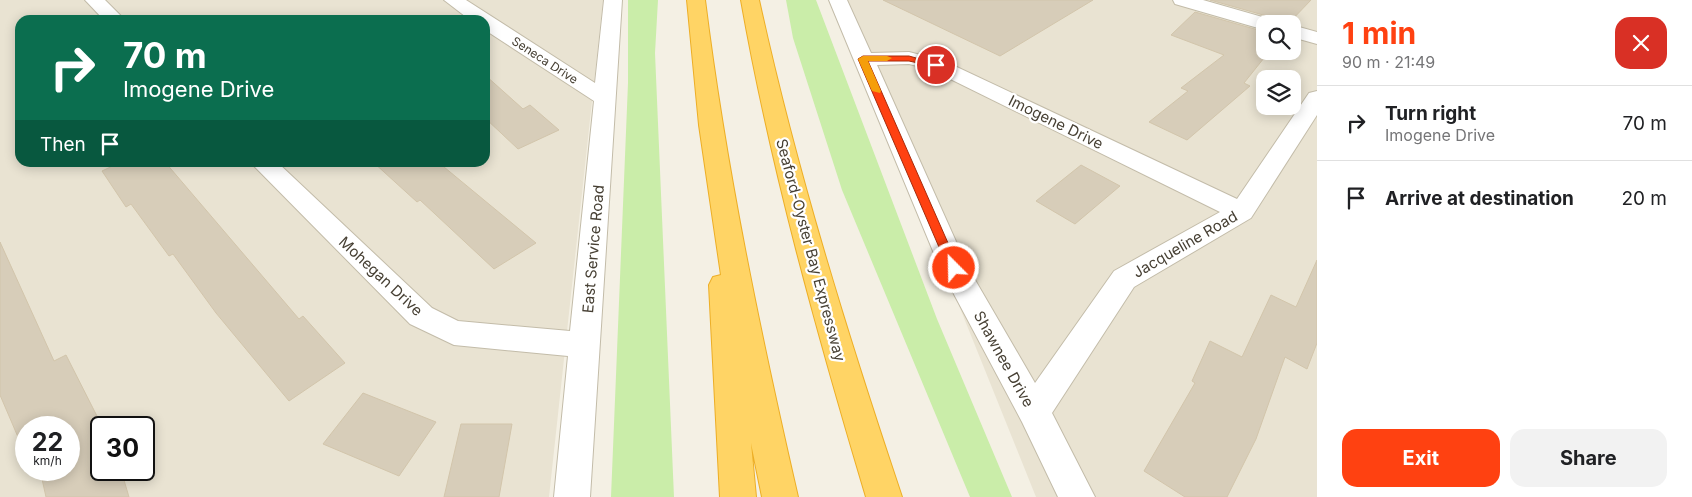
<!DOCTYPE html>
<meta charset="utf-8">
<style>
body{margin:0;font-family:Inter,sans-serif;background:#f2f2f2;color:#202124;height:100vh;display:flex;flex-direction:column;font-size:19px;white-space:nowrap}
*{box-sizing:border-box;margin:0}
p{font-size:16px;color:#757577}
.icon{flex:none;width:28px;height:28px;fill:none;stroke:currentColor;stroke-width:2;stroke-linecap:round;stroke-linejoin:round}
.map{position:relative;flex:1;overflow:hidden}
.side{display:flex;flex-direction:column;background:#fff;width:375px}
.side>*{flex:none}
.hud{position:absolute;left:15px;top:15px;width:475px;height:152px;border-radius:15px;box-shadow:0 2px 12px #0003;background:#0b6e4f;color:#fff;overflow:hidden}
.buttons{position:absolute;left:1256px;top:15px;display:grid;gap:10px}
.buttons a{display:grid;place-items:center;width:45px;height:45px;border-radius:10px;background:#fff;box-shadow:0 2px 12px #0003;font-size:25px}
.speed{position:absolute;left:15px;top:416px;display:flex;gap:10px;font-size:25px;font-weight:700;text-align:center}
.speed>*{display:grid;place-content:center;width:65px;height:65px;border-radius:50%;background:#fff;box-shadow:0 2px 12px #0003;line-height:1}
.speed small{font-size:12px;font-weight:400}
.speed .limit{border:2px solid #111;border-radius:8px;background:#fff;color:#111}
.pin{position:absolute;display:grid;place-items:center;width:42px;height:42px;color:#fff;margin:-21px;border:2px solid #fff;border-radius:50%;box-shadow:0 1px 5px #0007}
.me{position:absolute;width:55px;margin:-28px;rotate:337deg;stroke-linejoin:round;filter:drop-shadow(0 0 4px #0008)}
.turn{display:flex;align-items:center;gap:18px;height:105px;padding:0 25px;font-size:22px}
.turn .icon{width:65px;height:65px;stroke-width:2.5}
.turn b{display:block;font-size:35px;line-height:42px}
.then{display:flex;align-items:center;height:48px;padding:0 25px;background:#0003;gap:10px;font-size:19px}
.round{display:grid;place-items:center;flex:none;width:52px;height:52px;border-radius:15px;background:#f2f2f2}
.summary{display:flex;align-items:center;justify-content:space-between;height:85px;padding:0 25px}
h1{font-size:30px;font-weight:700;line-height:38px;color:#ff4111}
.button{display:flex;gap:10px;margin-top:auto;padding:10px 25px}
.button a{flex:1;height:58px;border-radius:15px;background:#ff4111;color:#fff;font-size:20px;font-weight:700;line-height:58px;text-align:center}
.button a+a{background:#f2f2f2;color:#202124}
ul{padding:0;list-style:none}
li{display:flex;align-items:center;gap:15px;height:75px;padding:0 25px;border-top:1px solid #e0e0e0}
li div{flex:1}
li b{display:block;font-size:19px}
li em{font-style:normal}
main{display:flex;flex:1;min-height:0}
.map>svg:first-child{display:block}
.residential{fill:#e9e3d2;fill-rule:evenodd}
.green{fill:#caeda9}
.building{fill:#d7cdb9;stroke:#d2c5ab}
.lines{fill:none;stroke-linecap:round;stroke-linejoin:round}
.street-casing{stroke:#c3bca9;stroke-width:2}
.highway-casing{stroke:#edae26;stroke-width:2}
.street{fill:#fff;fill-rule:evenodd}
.highway{fill:#ffd465;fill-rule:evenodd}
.route{fill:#ff4111;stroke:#a62a0b}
.slow{fill:#f59e0b}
.labels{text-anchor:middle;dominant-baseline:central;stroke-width:4.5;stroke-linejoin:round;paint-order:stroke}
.far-street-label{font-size:12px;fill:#474034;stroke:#fff}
.street-label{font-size:15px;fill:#474034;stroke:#fff}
</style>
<main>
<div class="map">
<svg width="1317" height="497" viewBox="0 0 1317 497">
<rect width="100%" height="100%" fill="#f4f0e4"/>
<g class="residential">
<path d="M 0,0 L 603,0 L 549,497 L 0,497 ZM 20,20 L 485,20 L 485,162 L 20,162 ZM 26,428 L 69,428 L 69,470 L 26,470 ZM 101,428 L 144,428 L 144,470 L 101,470 Z"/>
<path d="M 836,0 L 1317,0 L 1317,497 L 1036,497 ZM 1265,24 L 1292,24 L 1292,51 L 1265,51 ZM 1265,79 L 1292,79 L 1292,106 L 1265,106 Z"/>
</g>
<g class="green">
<polygon points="628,0 658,0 655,53 674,497 611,497 628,83"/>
<polygon points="786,0 816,0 937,319 1012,497 970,497 842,190 793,38"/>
</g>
<g class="building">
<polygon points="883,0 1093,0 1000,56"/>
<polygon points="1210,0 1311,0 1288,24 1278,24 1274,18"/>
<polygon points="1195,12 1265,32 1265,48 1262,51 1268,53 1244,83 1250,86 1187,140 1149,122 1188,91 1181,88 1224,55 1171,35"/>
<polygon points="485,75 523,109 530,105 559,130 518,149 485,118"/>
<polygon points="121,162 165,162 299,319 303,316 345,363 289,401 216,313 173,254 169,256 131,204 126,207 102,171"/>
<polygon points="373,162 438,162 536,243 494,269 420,200 417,202"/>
<polygon points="1081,165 1120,186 1075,224 1036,201"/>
<polygon points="0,242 54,361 66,355 101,424 101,470 121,470 129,497 46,497 40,470 69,470 69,428 26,428 26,450 24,451 0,395"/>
<polygon points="1317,260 1317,343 1307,369 1285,357 1256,439 1227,497 1185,497 1144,471 1195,383 1192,381 1210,341 1242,357 1271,295 1296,307"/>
<polygon points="363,393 436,422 399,476 323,444"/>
<polygon points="461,424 512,424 499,497 444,497"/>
</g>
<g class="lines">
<g class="street-casing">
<g id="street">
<polygon points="85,0 105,0 125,20 104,20"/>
<polygon points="444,0 466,0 595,83 604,0 622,0 590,497 554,497 568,356 454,345 410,324 250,162 277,162 432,308 458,321 570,331 594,101 485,30 485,20 470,20"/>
<path d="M 829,0 L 847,0 L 871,53 L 909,52 L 944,61 L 1237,199 L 1309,93 L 1317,91 L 1317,115 L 1251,218 L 1134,287 L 1052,413 L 1095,497 L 1058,497 L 1022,422 L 940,268 ZM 909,64 L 930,69 L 1220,212 L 1114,271 L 1035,383 L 967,266 L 877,65 Z"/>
<polygon points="1173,0 1203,0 1273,20 1276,24 1265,24 1265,30 1175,4"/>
<polygon points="1292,25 1317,32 1317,44 1292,37"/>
</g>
</g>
<g class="highway-casing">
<g id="highway">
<path d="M 687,0 L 705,0 C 726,168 760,332 798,497 L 762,497 L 751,443 L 756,497 L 720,497 L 709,285 L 713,277 L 721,275 L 699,125 Z"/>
<path d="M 741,0 L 759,0 C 796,169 847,333 902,497 L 866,497 C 817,333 771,169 741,0 Z"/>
</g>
</g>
<use href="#street" class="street"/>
<use href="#highway" class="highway"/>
</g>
<polygon class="route" points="863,56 909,56 941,65 936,67 909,61 868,61 959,268 958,271 949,271 948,268 858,59"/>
<polygon class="slow" points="863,56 887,56 892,58 887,61 868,61 881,91 880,93 872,91 858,59"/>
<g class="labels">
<g class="far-street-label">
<text transform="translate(545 60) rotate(33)">Seneca Drive</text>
</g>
<g class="street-label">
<text transform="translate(1056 122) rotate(26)">Imogene Drive</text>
<text transform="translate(1185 244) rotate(-30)">Jacqueline Road</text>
<text transform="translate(593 249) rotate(-85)">East Service Road</text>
<text transform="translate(811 250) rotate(75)">Seaford-Oyster Bay Expressway</text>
<text transform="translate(381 276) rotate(43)">Mohegan Drive</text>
<text transform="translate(1004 359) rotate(61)">Shawnee Drive</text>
</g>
</g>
</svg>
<div class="buttons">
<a><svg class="icon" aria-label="search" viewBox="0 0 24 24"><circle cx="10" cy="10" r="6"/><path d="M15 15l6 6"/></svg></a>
<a><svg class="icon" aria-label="layers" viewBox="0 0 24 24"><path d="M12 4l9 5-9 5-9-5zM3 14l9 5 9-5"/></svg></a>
</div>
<div class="speed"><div>22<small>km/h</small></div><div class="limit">30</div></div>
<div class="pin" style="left:936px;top:65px;background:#d93025"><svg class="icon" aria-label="arrive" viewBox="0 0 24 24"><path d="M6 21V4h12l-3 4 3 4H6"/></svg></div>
<svg class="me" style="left:954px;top:268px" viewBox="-20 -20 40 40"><circle r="17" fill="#ff4111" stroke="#fff" stroke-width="3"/><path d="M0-11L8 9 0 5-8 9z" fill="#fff"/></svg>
<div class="hud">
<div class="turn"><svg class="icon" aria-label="right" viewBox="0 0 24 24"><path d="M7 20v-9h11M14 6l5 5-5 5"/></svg><div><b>70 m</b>Imogene Drive</div></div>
<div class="then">Then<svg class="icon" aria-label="arrive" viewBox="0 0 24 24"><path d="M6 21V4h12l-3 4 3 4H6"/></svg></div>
</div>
</div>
<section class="side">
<div class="summary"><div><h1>1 min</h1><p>90 m · 21:49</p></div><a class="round" style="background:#d93025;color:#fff"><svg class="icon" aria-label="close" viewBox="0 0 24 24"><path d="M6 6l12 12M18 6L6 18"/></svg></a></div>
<ul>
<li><svg class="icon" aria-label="right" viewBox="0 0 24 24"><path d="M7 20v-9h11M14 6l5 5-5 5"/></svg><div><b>Turn right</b><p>Imogene Drive</p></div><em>70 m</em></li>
<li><svg class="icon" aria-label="arrive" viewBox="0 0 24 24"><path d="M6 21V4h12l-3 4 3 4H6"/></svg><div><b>Arrive at destination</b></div><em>20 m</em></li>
</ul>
<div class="button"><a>Exit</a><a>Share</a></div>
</section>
</main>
